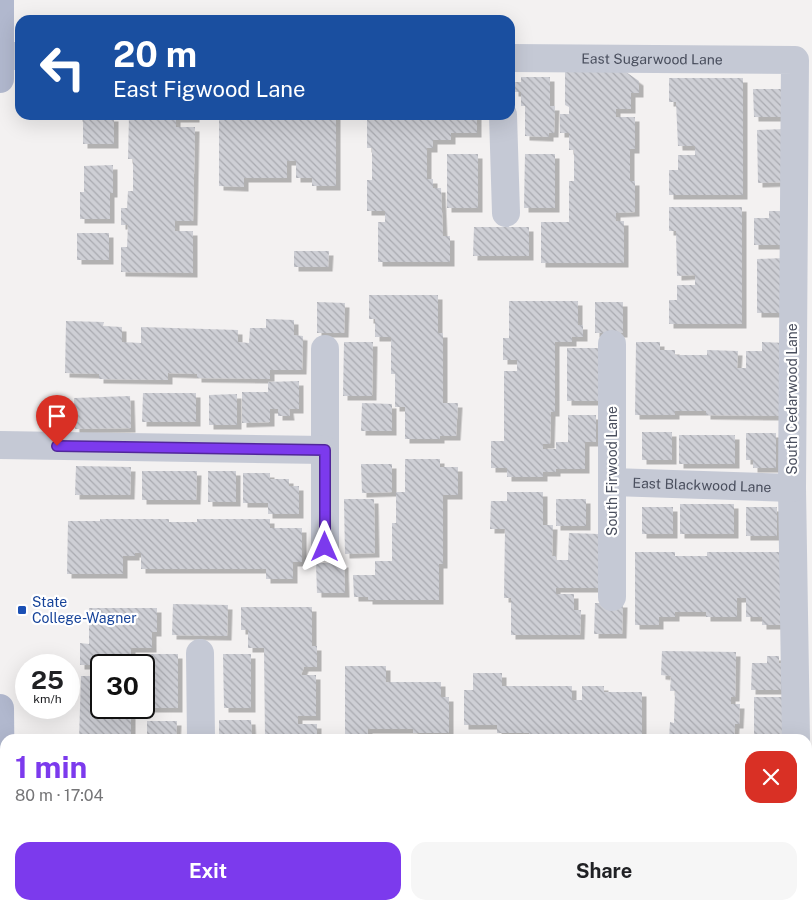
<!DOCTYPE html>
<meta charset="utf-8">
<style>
body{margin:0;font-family:"Public Sans",sans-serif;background:#f6f6f6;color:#202124;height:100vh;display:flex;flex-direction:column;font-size:19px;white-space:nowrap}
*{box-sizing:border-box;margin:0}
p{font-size:16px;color:#757577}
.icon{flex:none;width:28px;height:28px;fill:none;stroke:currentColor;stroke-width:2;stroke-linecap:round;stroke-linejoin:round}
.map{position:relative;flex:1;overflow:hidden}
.sheet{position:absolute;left:0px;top:734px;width:812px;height:176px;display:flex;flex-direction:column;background:#fff;border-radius:15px 15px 0 0;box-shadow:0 5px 20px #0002}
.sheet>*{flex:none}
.top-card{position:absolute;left:15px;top:15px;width:500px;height:105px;border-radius:15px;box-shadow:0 5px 20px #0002;background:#1a4fa0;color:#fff;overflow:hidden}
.speed{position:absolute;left:15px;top:654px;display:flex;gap:10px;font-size:25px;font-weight:700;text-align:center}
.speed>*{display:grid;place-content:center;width:65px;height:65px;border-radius:50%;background:#fff;box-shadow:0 5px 20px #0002;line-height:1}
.speed small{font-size:12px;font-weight:400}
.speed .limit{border:2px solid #111;border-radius:8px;background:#fff;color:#111}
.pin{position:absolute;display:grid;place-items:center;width:42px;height:42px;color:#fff;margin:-51px -21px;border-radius:50% 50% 50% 0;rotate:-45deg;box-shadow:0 0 5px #0007}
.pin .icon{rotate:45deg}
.me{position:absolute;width:55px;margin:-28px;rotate:0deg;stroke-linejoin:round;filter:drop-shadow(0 0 4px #0008)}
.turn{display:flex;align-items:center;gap:18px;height:105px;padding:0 15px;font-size:22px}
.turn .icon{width:65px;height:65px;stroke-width:2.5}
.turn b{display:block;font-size:35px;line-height:42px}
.round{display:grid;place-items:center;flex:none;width:52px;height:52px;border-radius:15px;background:#f6f6f6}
.headline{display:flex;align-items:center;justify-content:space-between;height:85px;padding:0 15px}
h1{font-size:30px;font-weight:700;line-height:38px;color:#7c3aed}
.button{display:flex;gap:10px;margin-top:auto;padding:10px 15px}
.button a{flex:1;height:58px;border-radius:15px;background:#7c3aed;color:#fff;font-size:20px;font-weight:700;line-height:58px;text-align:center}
.button a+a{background:#f6f6f6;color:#202124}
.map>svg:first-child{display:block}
.building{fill:url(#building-back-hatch);filter:url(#shadow)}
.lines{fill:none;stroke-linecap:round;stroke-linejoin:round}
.minor{stroke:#c5c9d5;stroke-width:28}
.major{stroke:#b1b8ce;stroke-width:28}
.route-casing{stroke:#51269a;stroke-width:12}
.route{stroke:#7c3aed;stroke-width:9}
.transit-dot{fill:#1a4fb4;stroke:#fff;stroke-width:2}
.labels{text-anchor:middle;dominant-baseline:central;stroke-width:4.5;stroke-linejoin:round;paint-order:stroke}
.street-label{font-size:14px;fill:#494e5d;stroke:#fff}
.transit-label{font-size:14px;fill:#164399;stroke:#fff;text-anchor:start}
</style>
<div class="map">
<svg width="812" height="909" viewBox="0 0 812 909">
<defs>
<pattern id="building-back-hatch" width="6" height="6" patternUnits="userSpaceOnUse" patternTransform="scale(1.25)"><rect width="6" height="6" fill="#cecfd5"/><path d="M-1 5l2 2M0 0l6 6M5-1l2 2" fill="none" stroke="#a9aab0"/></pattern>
<filter id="shadow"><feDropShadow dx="4.5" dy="4.5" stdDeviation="0" flood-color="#0004"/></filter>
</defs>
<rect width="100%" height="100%" fill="#f3f1f1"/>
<g class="building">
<polygon points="565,70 623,70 639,81 639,93 631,93 631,109 616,109 616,117 635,117 635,149 630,149 630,181 635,181 635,212 616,213 616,221 624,221 624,263 541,263 541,222 569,222 569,181 574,181 574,150 569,150 569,133 560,133 560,114 569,114 569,107 565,105"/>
<polygon points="521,77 550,77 550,106 555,106 554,133 549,133 549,137 525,136 525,106 521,106 521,92 514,92 514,82 521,82"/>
<polygon points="669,78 743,78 743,195 669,195 669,170 678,170 678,155 695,155 695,146 678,146 676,102 669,102"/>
<polygon points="753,89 784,89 785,117 754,117"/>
<polygon points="78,115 108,115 108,117 114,117 114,144 83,144 83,117 78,117"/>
<polygon points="129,115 195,115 195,118 176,118 176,127 195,127 193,221 175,221 175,231 193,231 193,273 121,272 121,247 127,247 128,225 121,225 121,208 127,208 128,191 133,191 133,159 128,159"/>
<polygon points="219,115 336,115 336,186 312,186 312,178 296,178 296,161 287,161 287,178 244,178 244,187 219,186"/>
<polygon points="477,115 477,133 451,133 451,140 433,140 433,148 427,148 427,179 433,179 433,188 441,188 443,236 450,236 450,262 378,262 378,222 385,222 385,211 367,211 367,180 372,180 372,148 367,148 367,116"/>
<polygon points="785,129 786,182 758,183 757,130"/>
<rect x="447" y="154" width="31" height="54"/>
<polygon points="525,154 555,154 555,208 524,208"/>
<polygon points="113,165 113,193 110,193 110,219 80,219 80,192 84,192 84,166"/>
<polygon points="669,207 742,207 742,324 669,324 669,300 677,300 677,285 695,285 695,275 677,276 676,231 669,231"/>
<polygon points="769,211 782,211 785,245 754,245 754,218 769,218"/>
<polygon points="474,227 529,227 529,256 473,256"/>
<rect x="77" y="233" width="32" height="27"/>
<polygon points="294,251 329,251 328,267 294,267"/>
<polygon points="786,258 787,313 757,313 757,259"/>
<polygon points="369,295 438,295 438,333 443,333 443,403 458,403 456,436 440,436 440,439 405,439 405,407 395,407 395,374 391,374 391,337 375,337 375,319 369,319"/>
<polygon points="509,301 578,301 578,325 583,325 583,337 572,337 572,342 555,342 555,412 551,412 550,444 543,444 543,449 556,449 556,442 568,442 568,415 596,415 596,442 585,442 585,469 556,469 556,472 543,472 543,477 507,477 507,468 491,468 491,441 504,441 504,371 517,371 517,360 503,360 503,338 509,338"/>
<polygon points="317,302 345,303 344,333 317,333"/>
<rect x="595" y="302" width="28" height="31"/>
<polygon points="266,319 294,320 294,335 303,336 302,370 270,370 270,379 197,378 197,374 168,373 168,380 99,379 99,374 65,373 66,321 104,322 103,326 122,327 122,342 141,343 141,327 238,330 238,342 249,343 250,328 266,328"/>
<polygon points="344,342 373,342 372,396 343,396"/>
<polygon points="636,342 660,342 660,350 675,350 675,355 707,355 707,350 738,351 737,368 746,368 746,351 762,351 762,342 786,343 786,416 706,415 706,411 675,411 675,415 635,415"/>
<polygon points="567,348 598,348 599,401 567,401"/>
<polygon points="299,381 299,409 289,409 290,416 278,416 278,409 270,409 270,422 242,423 242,392 268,392 268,382"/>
<polygon points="143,393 196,393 196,422 142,422"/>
<polygon points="237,394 237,425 209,425 209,395"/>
<polygon points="130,396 131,428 75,429 74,398"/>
<polygon points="362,403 392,404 392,431 361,431"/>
<rect x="642" y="432" width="30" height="28"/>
<polygon points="746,433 776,433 776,468 753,468 753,460 746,460"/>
<rect x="679" y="435" width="56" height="29"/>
<polygon points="405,459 440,459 440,467 458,467 458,495 443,495 443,564 439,564 439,600 368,600 368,597 354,597 353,575 375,575 375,561 392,561 392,523 396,523 396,492 405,492"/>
<polygon points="361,464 392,464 392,492 362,493"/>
<polygon points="76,466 131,467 130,495 75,495"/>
<polygon points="142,471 197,471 196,500 142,500"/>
<rect x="208" y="471" width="28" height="31"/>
<polygon points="243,473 270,473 270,479 289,479 289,486 299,486 299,514 268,514 268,503 243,503"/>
<polygon points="507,492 543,492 543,525 553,525 552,556 556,556 556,560 568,560 569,533 599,534 599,588 556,588 556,594 574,594 574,610 581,610 580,635 511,635 511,598 504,598 505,529 490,529 491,501 507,501"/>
<polygon points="344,499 374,499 375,553 345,554"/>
<rect x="556" y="499" width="30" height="27"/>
<rect x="680" y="504" width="54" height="30"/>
<rect x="642" y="507" width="31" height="27"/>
<rect x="746" y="507" width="31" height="29"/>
<polygon points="100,519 169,519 169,522 197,522 197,519 270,519 270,528 302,528 302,562 293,562 293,579 266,579 266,569 141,569 141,553 135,553 135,556 123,556 123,574 67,574 68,521 100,521"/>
<polygon points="635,552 675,552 675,556 707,556 707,552 786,552 786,625 762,625 762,617 746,617 746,598 737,598 737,617 706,617 706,612 675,612 675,617 659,617 659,625 635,625"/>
<polygon points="316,563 344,563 345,593 317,593"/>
<polygon points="595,603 623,603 622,634 594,634"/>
<polygon points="173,604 228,605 227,636 172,635"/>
<polygon points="241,607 312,607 312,646 317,646 317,667 304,667 301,675 316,675 316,716 298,716 298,724 317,724 317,739 265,739 264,648 248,648 248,630 241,630"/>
<polygon points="89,608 157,608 157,632 152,632 152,648 131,648 131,665 101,665 101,708 131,708 131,739 79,739 81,676 94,676 94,665 80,665 80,643 89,644"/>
<polygon points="662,651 736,652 735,697 731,697 731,704 740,704 739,724 735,724 734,739 669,739 670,722 674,723 675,691 670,691 671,676 661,675"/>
<rect x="147" y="654" width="31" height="54"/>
<polygon points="223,654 251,654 251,708 224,708"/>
<polygon points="767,656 779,656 779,663 781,663 781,690 751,690 752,663 767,663"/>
<polygon points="345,666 386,666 386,682 441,682 441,697 449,697 449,733 413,733 413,729 368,729 368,736 345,736"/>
<polygon points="473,673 502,673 502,686 572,686 572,700 582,700 582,686 604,686 604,692 642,692 642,739 529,737 529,733 497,733 497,725 464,725 464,690 473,690"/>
<rect x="754" y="697" width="28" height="42"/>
<polygon points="219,720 251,720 252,739 219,739"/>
<polygon points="147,721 177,721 176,739 147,739"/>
</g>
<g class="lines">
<g class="minor">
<polyline points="0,56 20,56"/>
<path id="s1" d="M 510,58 L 795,60 L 792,488 L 796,739"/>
<polyline points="503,115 506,213"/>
<polyline points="612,344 612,597"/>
<polyline points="325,349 325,547"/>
<polyline points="0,445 325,450"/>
<path id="s2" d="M 612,482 L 792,488"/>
<polyline points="200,653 201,739"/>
<polyline points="808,890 812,890"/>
<polyline points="652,905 652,909"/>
</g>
<g class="major">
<polyline points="0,79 0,0"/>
<polyline points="0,708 2,909"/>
</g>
</g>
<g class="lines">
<g class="route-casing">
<polyline id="route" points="57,446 325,450 325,547"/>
</g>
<use href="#route" class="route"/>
</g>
<rect class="transit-dot" x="17" y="605" width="10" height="10" rx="2.5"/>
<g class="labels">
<g class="street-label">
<text stroke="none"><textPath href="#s1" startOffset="142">East Sugarwood Lane</textPath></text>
<text transform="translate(792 399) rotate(-90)">South Cedarwood Lane</text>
<text transform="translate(612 471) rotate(-90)">South Firwood Lane</text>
<text stroke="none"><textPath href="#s2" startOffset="90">East Blackwood Lane</textPath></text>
</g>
<g class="transit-label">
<text x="32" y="602">State<tspan x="32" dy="16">College-Wagner</tspan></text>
</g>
</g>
</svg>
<div class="speed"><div>25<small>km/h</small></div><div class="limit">30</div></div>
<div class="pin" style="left:57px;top:446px;background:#d93025"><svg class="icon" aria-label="arrive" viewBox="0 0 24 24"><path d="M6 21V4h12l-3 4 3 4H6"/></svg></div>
<svg class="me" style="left:325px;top:547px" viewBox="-20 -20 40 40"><path d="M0-17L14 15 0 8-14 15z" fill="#7c3aed" stroke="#fff" stroke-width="4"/></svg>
<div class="top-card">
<div class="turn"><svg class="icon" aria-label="left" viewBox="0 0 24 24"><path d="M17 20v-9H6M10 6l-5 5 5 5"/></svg><div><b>20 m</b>East Figwood Lane</div></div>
</div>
<section class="sheet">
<div class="headline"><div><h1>1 min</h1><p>80 m · 17:04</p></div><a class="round" style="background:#d93025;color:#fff"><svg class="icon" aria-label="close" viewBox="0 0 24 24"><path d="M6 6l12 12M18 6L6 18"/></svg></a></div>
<div class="button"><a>Exit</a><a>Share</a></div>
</section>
</div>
